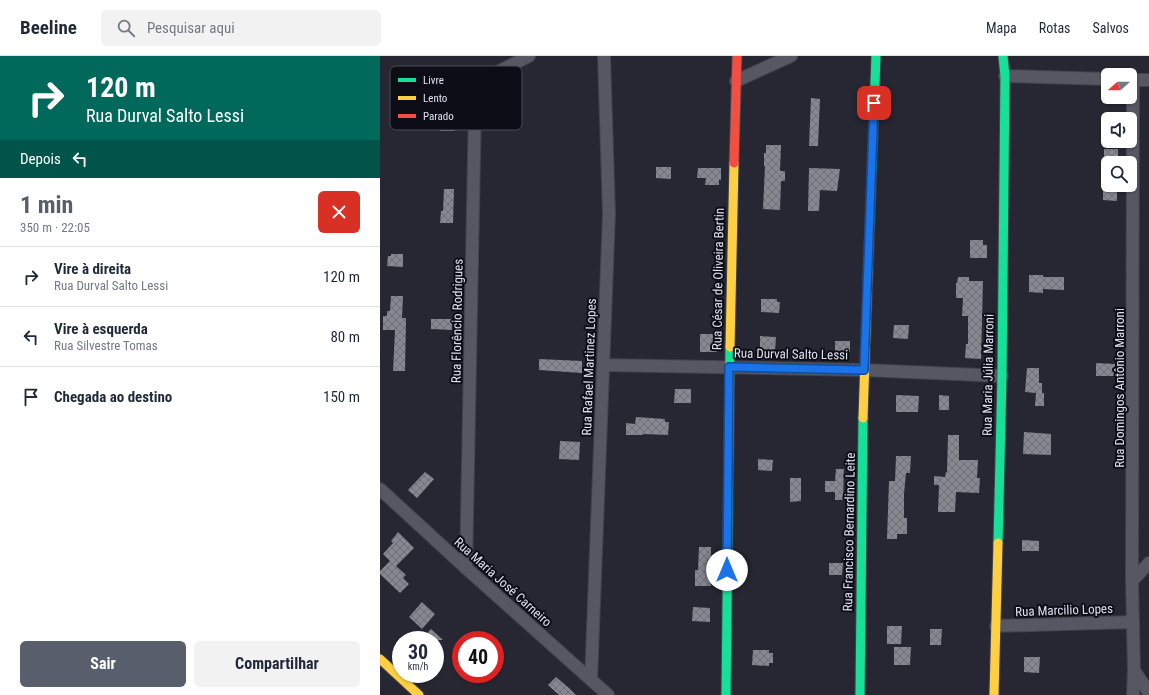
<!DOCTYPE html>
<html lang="pt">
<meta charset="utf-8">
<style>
body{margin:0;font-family:"Roboto Condensed",sans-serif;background:#f2f2f3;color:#1f2937;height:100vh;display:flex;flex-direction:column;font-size:15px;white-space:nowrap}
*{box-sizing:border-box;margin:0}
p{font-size:13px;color:#747a83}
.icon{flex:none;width:22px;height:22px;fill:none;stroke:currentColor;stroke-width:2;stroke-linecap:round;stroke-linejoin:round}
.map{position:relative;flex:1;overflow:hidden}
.panel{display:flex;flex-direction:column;background:#fff;width:380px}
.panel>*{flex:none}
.guide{background:#00695c;color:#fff;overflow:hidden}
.needle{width:26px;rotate:249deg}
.tools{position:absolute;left:721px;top:12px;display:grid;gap:8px}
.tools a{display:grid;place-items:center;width:36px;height:36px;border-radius:6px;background:#fff;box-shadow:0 1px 3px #0004;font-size:20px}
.speed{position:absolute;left:12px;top:575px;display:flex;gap:8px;font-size:20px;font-weight:700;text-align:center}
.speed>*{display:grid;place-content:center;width:52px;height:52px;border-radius:50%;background:#fff;box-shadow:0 1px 3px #0004;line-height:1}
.speed small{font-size:10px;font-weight:400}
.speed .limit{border:6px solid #d22;background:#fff;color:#111}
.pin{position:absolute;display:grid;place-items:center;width:34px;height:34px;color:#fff;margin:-17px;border-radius:8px;box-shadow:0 2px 6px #0006}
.me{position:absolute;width:44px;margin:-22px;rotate:0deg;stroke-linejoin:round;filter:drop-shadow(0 0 3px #0008)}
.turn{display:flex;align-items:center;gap:14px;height:84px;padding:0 20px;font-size:18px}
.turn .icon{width:52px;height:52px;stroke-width:2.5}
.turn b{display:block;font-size:28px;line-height:34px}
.then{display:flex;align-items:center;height:38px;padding:0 20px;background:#0003;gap:8px;font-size:15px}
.round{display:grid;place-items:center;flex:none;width:42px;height:42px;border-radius:6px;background:#f2f2f3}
.overview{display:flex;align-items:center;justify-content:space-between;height:68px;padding:0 20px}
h1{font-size:24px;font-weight:700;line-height:30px;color:#585e6c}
.button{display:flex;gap:8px;margin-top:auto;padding:8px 20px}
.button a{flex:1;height:46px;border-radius:6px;background:#585e6c;color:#fff;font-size:16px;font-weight:700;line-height:46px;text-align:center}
.button a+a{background:#f2f2f3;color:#1f2937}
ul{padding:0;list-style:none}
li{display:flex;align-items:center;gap:12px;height:60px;padding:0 20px;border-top:1px solid #e0e1e3}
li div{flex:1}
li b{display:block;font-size:15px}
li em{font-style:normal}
header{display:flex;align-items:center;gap:24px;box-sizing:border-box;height:56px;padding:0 20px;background:#fff;border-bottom:1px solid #e0e1e3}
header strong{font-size:19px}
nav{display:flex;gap:22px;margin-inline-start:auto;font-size:14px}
.search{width:280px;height:36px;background:#f2f2f3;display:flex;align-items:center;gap:10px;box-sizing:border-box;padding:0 14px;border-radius:6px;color:#747a83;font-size:15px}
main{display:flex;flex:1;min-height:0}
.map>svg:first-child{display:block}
.building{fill:url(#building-cross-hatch)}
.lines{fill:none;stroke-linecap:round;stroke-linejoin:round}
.street-casing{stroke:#41424b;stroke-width:14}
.fast-casing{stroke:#41424b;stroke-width:11}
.slow-casing{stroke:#41424b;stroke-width:11}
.jam-casing{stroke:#41424b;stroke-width:11}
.street{stroke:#565762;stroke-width:12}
.fast{stroke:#16e098;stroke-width:9}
.slow{stroke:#ffcf43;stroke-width:9}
.jam{stroke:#f24e42;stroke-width:9}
.route-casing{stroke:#114b97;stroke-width:10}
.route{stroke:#1a73e8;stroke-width:7}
.labels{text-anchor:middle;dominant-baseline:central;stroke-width:4;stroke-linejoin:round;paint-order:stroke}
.street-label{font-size:13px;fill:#dee0ed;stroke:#0c0d16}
.key{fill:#0c0d16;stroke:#4b4c56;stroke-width:1}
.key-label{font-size:11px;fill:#dee0ed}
</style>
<header>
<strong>Beeline</strong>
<div class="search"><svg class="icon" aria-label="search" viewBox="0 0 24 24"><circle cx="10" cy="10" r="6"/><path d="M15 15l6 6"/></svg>Pesquisar aqui</div>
<nav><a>Mapa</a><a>Rotas</a><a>Salvos</a></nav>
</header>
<main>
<section class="panel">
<div class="guide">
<div class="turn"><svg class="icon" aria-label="right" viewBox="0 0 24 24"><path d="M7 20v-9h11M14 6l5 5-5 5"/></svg><div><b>120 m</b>Rua Durval Salto Lessi</div></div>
<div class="then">Depois<svg class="icon" aria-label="left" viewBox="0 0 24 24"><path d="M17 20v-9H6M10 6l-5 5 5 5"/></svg></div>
</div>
<div class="overview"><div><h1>1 min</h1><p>350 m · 22:05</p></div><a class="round" style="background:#d93025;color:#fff"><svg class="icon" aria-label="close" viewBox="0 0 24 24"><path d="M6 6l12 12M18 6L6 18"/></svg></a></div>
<ul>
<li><svg class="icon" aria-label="right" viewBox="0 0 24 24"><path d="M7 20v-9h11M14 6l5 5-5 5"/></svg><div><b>Vire à direita</b><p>Rua Durval Salto Lessi</p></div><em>120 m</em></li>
<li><svg class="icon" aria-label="left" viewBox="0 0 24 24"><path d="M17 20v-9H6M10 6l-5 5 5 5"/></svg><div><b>Vire à esquerda</b><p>Rua Silvestre Tomas</p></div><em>80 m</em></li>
<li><svg class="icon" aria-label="arrive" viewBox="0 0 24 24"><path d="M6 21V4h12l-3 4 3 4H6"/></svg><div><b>Chegada ao destino</b></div><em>150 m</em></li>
</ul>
<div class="button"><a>Sair</a><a>Compartilhar</a></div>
</section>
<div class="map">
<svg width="769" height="639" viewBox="0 0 769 639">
<defs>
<pattern id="building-cross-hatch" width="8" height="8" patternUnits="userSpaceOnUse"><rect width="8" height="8" fill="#868791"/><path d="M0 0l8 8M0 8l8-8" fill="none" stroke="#6f6f77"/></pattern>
</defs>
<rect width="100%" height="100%" fill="#262732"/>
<g class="building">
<polygon points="431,42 440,43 438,90 429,90"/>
<polygon points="61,62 76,63 75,75 60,75"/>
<polygon points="386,89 401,89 400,115 405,115 405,125 401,125 400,154 383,153 385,110 384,110 384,97 386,97"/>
<rect x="724" y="93" width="14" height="12"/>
<polygon points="276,111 291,111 291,123 276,122"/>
<polygon points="318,112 341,112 341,124 339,124 339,129 325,129 326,122 317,122"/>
<polygon points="429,112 460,113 457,135 440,134 439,155 428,155"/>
<polygon points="64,133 74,133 73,167 60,167 61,155 63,155"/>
<polygon points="723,135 737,135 737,145 723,144"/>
<polygon points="590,184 603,184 603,189 607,189 607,202 590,202"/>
<polygon points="11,198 23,198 23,211 7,210 8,200 11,200"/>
<polygon points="649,219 663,219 663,221 684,221 684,234 663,233 663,237 649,236"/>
<polygon points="578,221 589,221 589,225 603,225 601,303 585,302 586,288 588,288 588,260 582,260 583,242 576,242 576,227 577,227"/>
<polygon points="11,240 23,240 22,262 26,262 25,315 13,315 15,274 3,274 3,260 7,260 7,255 10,255"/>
<polygon points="381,243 397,243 397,246 400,246 399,257 381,256"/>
<polygon points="51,263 72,263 72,274 51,273"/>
<polygon points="514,269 529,269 528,283 513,282"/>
<polygon points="320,278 335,278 335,283 338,283 337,296 320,296"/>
<polygon points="380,280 396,281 395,295 380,294"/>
<polygon points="455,285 470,285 470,296 455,295"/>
<polygon points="159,303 202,305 202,317 159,314"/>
<polygon points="716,307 735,308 735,320 716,320"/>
<polygon points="647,312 659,312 659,327 662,327 662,337 664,337 664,350 655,350 656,337 645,336"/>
<polygon points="295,333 311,333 311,347 294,347"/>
<polygon points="516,339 539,340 538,356 516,356"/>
<polygon points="559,339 569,340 569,354 559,354"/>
<polygon points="256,361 285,363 285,366 289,366 288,379 263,378 263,379 246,379 246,367 255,368"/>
<polygon points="644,376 671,378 671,399 643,398"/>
<polygon points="568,379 579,379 579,404 598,404 597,422 600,422 599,437 576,436 575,456 558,456 559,429 554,429 554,420 565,421 566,416 567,416"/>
<polygon points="180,385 200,386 199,404 179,403"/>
<polygon points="516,400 531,400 530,417 526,417 524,438 524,462 527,462 527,478 517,478 517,483 507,483 509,425 515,425"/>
<polygon points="378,403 393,404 392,415 378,414"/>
<polygon points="456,413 464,413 463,444 455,444 455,436 445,436 445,425 455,425"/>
<polygon points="45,416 54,423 37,442 28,434"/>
<polygon points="410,422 421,422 421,445 410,446"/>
<polygon points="18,476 34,492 16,510 26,519 23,522 29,528 20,537 0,518 0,515 10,505 3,498 13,487 11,485"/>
<polygon points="642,484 659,485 659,495 642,495"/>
<polygon points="319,491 331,491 331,530 315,530 315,514 318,514"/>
<polygon points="449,507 463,507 462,519 449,519"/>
<polygon points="42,546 55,558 42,573 29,561"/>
<polygon points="313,551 330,552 330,566 312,565"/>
<polygon points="507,570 522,570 521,588 507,588"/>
<polygon points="51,573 63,584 41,584"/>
<polygon points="550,573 562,573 561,589 550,589"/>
<polygon points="514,591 531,591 530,609 514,609"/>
<polygon points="373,594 389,594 389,597 393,597 393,607 389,607 389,610 372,609"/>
<polygon points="644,601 660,601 659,617 644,616"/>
<polygon points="176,621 189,632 196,639 179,639 168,629"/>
</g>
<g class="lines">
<g class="street-casing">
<g id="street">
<polyline points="625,20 728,23"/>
<polyline points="750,24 769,24"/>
<polyline points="356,25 411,0"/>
<polyline points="224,309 484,314 622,320"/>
<polyline points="0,433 86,512 228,639"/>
<polyline points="86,512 95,50 108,21 149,0"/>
<polyline points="752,525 769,507"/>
<polyline points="616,570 753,566"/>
<polyline points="754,614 769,637"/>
<polyline points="211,624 229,158 224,0"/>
<polyline points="753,639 754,614 752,525 753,24"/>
</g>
</g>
<g class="fast-casing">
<g id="fast">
<polyline points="488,216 496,0"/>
<polyline points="618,487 622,320 625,20 623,0"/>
<polyline points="346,639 350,291"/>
<polyline points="480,639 483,362"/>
</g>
</g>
<g class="slow-casing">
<g id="slow">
<polyline points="350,291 354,107"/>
<polyline points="483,362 488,216"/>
<polyline points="0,603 39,639"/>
<polyline points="614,639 618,487"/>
</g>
</g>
<g class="jam-casing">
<polyline id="jam" points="354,107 357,0"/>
</g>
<use href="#street" class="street"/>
<use href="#fast" class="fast"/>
<use href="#slow" class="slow"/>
<use href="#jam" class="jam"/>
</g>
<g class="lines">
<g class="route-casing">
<polyline id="route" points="347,514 349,311 484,314 494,47"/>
</g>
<use href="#route" class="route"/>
</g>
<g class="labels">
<g class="street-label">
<text transform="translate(338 223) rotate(-89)">Rua César de Oliveira Bertin</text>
<text transform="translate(77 265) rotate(-89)">Rua Florêncio Rodrigues</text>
<text transform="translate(411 298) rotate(1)">Rua Durval Salto Lessi</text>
<text transform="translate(209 311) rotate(-88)">Rua Rafael Martinez Lopes</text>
<text transform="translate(608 319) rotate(-89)">Rua Maria Júlia Marroni</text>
<text transform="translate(739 332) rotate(-90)">Rua Domingos Antônio Marroni</text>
<text transform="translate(469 476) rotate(-89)">Rua Francisco Bernardino Leite</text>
<text transform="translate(123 526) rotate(42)">Rua Maria José Carneiro</text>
<text transform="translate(684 554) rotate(-2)">Rua Marcilio Lopes</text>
</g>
</g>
<rect x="10" y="10" width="132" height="64" rx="6" class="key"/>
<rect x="18" y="22" width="18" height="4" fill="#16e098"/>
<rect x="18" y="40" width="18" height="4" fill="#ffcf43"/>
<rect x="18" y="58" width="18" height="4" fill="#f24e42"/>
<g class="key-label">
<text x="43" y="28">Livre</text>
<text x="43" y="46">Lento</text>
<text x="43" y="64">Parado</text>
</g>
</svg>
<div class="tools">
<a><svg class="needle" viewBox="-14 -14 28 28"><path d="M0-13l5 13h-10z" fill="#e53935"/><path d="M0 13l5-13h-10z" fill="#747a83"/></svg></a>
<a><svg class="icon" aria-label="sound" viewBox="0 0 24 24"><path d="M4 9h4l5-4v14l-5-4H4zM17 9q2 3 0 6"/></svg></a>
<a><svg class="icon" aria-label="search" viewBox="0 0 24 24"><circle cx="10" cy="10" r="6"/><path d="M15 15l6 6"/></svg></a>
</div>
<div class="speed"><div>30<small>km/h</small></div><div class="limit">40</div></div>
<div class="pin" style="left:494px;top:47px;background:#d93025"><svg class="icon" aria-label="arrive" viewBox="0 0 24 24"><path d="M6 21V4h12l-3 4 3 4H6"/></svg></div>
<svg class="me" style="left:347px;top:514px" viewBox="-20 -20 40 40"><circle r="19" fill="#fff"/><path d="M0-13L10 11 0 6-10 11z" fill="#1a73e8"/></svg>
</div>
</main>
